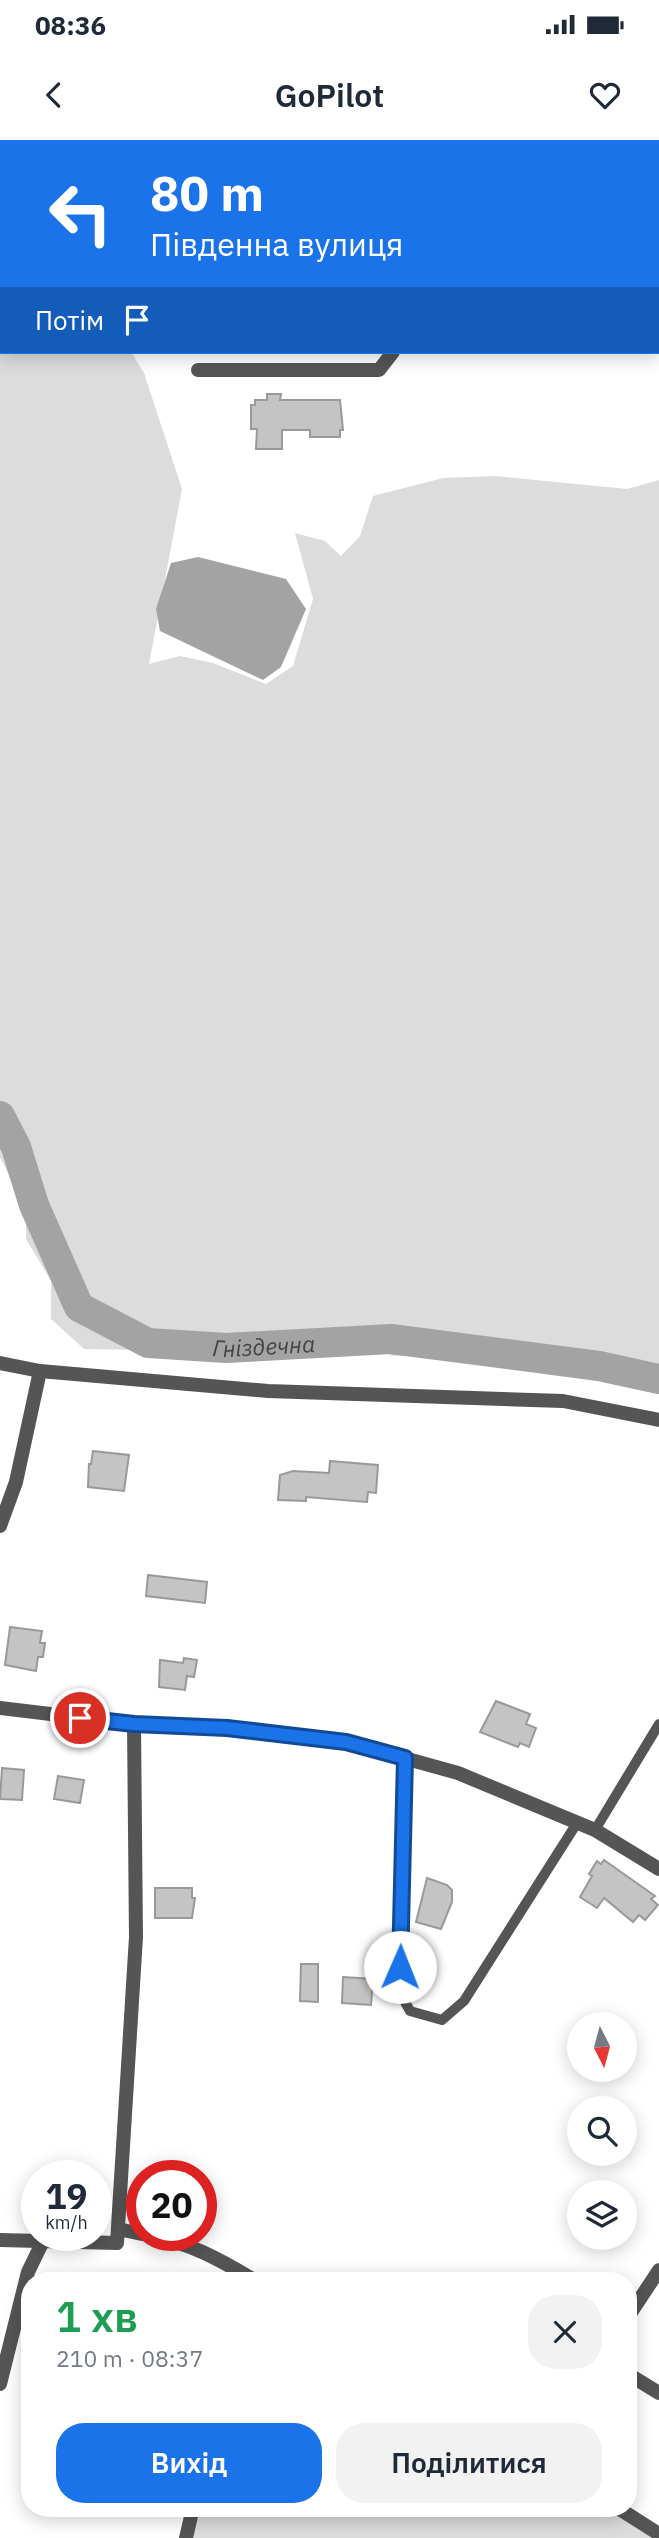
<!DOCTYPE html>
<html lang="uk">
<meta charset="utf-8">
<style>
body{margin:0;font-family:"IBM Plex Sans",sans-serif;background:#f2f2f3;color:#1f2937;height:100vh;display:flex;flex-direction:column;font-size:26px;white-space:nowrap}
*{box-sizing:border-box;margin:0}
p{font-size:23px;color:#747a83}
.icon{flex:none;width:38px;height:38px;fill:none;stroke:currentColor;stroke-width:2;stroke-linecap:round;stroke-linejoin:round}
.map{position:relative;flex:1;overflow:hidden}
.side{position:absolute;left:21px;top:2132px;width:616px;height:245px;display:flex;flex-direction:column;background:#fff;border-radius:28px;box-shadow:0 4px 18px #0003}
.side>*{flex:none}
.hud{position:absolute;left:0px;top:0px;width:660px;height:214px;box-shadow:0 4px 18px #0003;background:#1a73e8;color:#fff;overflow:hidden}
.needle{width:46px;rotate:174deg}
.tools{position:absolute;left:567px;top:1872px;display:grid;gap:14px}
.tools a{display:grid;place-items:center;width:70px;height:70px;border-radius:50%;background:#fff;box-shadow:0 4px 18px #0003;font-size:35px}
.speed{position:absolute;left:21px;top:2020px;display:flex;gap:14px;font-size:35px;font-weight:700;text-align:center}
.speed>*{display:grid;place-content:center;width:91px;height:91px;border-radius:50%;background:#fff;box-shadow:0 4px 18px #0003;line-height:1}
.speed small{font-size:18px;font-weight:400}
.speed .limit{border:10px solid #d22;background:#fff;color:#111}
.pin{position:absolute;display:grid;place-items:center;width:60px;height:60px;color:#fff;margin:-30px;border:4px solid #fff;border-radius:50%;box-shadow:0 2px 7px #0007}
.me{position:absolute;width:77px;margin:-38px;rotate:1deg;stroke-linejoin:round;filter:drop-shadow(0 0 5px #0008)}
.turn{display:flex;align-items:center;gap:24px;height:147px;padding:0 35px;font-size:32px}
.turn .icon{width:91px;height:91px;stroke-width:2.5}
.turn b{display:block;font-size:49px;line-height:60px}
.then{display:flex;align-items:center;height:66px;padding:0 35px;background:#0003;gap:14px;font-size:26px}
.round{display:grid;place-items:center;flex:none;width:74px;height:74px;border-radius:28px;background:#f2f2f3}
.overview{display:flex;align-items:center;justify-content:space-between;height:119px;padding:0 35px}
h1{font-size:42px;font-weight:600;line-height:52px;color:#1e9e55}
.action{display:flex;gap:14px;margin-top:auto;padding:14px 35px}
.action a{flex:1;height:80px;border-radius:28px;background:#1a73e8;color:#fff;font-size:28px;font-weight:600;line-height:80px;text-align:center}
.action a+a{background:#f2f2f3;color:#1f2937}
.status{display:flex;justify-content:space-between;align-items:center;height:49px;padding:0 35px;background:#fff;direction:ltr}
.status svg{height:19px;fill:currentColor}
header{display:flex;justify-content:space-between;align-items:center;height:91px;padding:0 35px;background:#fff;font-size:32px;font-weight:600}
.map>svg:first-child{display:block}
.green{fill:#dcdcdc}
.water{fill:#a3a3a3}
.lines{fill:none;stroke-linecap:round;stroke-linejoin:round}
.river{stroke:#a3a3a3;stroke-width:30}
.building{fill:#c4c4c4;stroke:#999;stroke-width:2}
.service{stroke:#555;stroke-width:10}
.minor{stroke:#555;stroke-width:14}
.route-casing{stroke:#114b97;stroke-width:18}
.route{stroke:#1a73e8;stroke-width:12}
.labels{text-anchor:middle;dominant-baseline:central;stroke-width:5;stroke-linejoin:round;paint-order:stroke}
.water-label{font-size:23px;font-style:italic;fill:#444;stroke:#fff}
</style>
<div class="status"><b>08:36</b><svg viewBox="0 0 49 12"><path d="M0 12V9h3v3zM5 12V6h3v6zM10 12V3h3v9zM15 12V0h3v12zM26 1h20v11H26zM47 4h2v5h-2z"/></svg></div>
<header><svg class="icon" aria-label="back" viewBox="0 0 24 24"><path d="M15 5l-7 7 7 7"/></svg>GoPilot<svg class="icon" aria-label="heart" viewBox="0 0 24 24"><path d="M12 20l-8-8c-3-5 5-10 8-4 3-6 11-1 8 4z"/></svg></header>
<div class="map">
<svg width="659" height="2398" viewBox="0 0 659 2398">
<rect width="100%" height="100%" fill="#fff"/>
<g class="green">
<polygon points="0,0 3,2 2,212 131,212 144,233 182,349 149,524 180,516 213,523 266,544 293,526 313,459 295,393 325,401 341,416 360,396 373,356 443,338 496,336 627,349 659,340 659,1226 525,1203 475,1202 430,1214 393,1216 347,1197 306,1202 286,1214 236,1195 194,1211 84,1209 51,1179 51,1141 26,1099 26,1071 0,1017"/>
<polygon points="201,2368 612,2368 659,2398 193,2398"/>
</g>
<polygon class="water" points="198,417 286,439 306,469 281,527 263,540 160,491 156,469 171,423"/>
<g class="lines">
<path class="river" id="s1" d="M 0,976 L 16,1007 L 34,1065 L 79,1167 L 148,1203 L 226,1208 L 391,1199 L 599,1226 L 659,1239"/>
</g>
<g class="building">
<polygon points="267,254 281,254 280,260 340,260 343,290 340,290 340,297 310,297 310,290 282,290 282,309 256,309 257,289 251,289 251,265 255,265 255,260 267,260"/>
<polygon points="93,1311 129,1315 124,1351 88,1347 89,1324 91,1324"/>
<polygon points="330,1321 378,1325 376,1353 368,1352 367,1362 306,1357 306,1361 278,1360 280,1335 293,1331 329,1333"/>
<polygon points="148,1435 207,1442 205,1463 146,1456"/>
<polygon points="10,1487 42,1491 40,1503 45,1503 43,1517 38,1517 36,1531 5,1525"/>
<polygon points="184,1518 197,1520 194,1537 187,1536 185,1550 159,1547 160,1520 183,1523"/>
<polygon points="496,1561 530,1574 526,1584 536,1588 529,1607 520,1603 518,1607 480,1592"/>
<polygon points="2,1628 24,1630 22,1660 0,1659"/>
<polygon points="58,1636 84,1640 80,1663 54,1659"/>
<polygon points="604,1720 655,1756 651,1759 658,1765 645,1780 639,1775 633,1782 604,1758 597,1768 580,1757 592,1736 589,1734 597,1721 601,1724"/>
<polygon points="427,1738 447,1745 452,1750 452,1762 441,1789 416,1782"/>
<polygon points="155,1748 192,1748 192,1758 195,1758 192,1778 155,1778"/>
<polygon points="301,1824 318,1824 318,1862 300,1861"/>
<polygon points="343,1837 373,1839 371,1865 342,1863"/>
</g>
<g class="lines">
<g class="service">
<polyline points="405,1618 400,1853 410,1871 442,1880 464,1861 577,1683"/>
<polyline points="595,1690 659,1584"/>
</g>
<g class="minor">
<polyline points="292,0 293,2"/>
<polyline points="552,0 553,2"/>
<polyline points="652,2 654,0"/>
<polyline points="658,166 659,167"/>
<polyline points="198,230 379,230 393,212"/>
<polyline points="0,1223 40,1231 268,1251 563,1261 659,1280"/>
<polyline points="0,1386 16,1342 40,1231"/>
<polyline points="0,1568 134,1584 227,1588 346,1602 458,1633 595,1690 659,1729"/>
<polyline points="118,2089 142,2094"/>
<path d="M 148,2095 C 188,2102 219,2119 254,2140"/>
<polyline points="0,2100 117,2103 136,1797 134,1584"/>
<polyline points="628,2177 659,2130"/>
<polyline points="628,2234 659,2253"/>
<polyline points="0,2244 28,2132 43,2101"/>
<polyline points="618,2368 659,2394"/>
<polyline points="186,2398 193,2368"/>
</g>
</g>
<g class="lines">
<g class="route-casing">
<polyline id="route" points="80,1578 134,1584 227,1588 346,1602 405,1618 400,1827"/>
</g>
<use href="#route" class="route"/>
</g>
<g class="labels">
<g class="water-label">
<text stroke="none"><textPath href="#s1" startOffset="401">Гніздечна</textPath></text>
</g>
</g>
</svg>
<div class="tools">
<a><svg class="needle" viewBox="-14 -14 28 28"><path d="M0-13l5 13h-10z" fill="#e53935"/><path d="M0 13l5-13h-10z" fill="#747a83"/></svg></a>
<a><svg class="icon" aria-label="search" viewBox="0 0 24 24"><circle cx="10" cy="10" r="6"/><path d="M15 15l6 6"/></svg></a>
<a><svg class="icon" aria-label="layers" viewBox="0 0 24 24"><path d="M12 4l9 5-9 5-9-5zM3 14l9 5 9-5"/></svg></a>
</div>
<div class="speed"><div>19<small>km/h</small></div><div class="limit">20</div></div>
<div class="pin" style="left:80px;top:1578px;background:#d93025"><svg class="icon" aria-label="arrive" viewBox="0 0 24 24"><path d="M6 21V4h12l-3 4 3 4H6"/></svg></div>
<svg class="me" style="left:400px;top:1827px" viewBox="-20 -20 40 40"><circle r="19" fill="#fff"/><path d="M0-13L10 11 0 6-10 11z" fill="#1a73e8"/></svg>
<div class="hud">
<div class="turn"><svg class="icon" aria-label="left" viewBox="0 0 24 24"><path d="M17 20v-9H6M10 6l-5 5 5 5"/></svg><div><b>80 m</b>Південна вулиця</div></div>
<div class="then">Потім<svg class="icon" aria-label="arrive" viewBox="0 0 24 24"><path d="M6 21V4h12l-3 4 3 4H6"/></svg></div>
</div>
<section class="side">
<div class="overview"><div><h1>1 хв</h1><p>210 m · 08:37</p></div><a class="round"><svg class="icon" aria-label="close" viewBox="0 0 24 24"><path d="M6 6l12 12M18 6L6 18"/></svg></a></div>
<div class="action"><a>Вихід</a><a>Поділитися</a></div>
</section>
</div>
